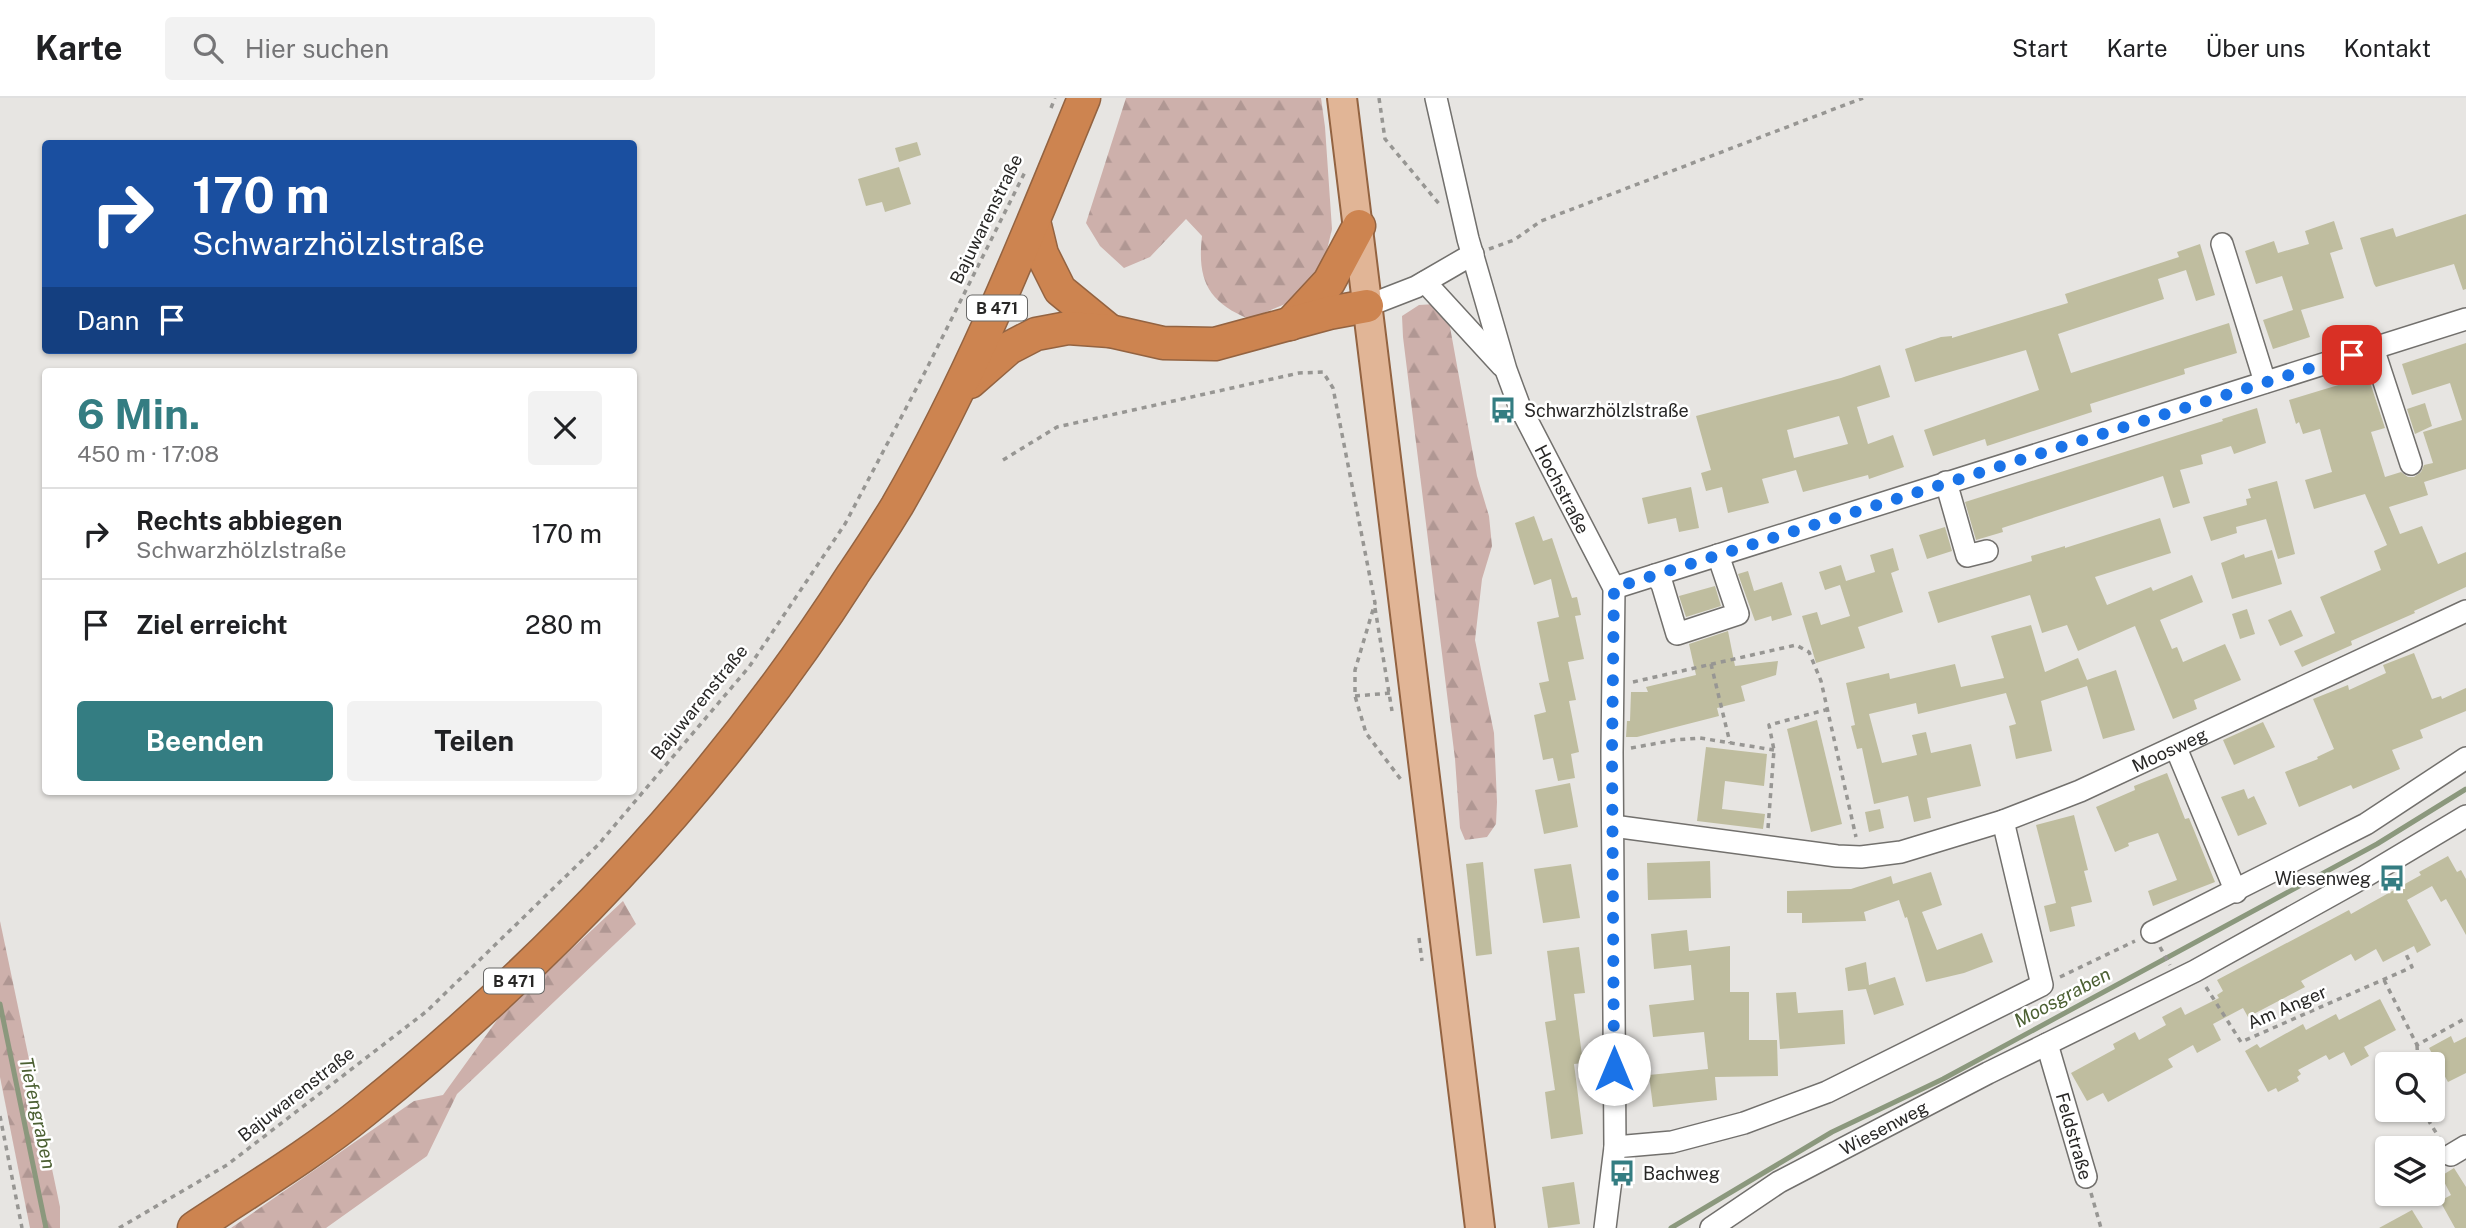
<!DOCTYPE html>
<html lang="de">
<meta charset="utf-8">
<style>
body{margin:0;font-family:"Public Sans",sans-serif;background:#f2f2f2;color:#202124;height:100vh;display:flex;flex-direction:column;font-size:26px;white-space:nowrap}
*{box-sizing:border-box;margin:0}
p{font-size:23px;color:#757577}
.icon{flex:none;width:38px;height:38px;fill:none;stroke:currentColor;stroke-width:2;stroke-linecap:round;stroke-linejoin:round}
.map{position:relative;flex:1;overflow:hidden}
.side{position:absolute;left:42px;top:270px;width:595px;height:427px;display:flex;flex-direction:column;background:#fff;border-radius:7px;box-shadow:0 2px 5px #0004}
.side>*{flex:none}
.banner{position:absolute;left:42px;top:42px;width:595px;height:214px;border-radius:7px;box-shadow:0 2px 5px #0004;background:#1a4fa0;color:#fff;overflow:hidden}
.buttons{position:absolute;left:2375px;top:954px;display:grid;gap:14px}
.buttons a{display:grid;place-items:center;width:70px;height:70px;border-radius:7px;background:#fff;box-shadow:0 2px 5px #0004;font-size:35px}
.pin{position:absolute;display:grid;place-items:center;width:60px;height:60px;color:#fff;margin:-30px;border-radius:14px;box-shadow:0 4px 10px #0006}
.me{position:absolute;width:77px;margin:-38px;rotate:0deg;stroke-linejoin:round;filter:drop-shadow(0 0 5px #0008)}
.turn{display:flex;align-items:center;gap:24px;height:147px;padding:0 35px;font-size:32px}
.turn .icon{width:91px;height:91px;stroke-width:2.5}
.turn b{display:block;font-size:49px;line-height:60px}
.then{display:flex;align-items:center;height:66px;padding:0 35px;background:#0003;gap:14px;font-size:26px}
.round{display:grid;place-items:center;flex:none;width:74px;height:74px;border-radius:7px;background:#f2f2f2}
.overview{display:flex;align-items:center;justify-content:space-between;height:119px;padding:0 35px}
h1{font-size:42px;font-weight:700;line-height:52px;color:#347d82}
.primary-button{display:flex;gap:14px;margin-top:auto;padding:14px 35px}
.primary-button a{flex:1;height:80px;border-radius:7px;background:#347d82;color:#fff;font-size:28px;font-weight:700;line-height:80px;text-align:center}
.primary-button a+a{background:#f2f2f2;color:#202124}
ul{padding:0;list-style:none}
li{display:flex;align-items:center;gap:21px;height:91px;padding:0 35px;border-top:2px solid #e0e0e0}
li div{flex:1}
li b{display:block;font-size:26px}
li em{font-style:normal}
header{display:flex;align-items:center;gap:42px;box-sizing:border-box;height:98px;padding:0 35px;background:#fff;border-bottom:2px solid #e0e0e0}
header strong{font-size:33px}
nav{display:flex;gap:38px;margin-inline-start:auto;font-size:24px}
.search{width:490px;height:63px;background:#f2f2f2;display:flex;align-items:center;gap:18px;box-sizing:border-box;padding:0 24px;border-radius:7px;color:#757577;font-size:26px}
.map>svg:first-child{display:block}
.forest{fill:url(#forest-firs)}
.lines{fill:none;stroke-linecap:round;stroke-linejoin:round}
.stream{stroke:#8b987d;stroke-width:5}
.building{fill:#bfbd9f;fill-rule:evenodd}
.minor-casing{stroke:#72706d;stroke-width:24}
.major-casing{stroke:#936341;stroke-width:32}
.highway-casing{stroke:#936341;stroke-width:35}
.path{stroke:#979693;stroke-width:3.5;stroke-dasharray:5 5;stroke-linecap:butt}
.minor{stroke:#fff;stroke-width:21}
.major{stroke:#e1b596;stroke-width:28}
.highway{stroke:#cd8450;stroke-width:32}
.route{stroke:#1a73e8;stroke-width:12;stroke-dasharray:0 21.6}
.labels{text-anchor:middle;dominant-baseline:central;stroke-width:5;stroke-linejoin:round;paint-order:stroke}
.shield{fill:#fff;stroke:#686867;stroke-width:2}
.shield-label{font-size:16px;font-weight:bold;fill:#282726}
.street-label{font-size:18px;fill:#282726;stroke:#fff}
.poi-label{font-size:18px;fill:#282726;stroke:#fff;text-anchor:start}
.water-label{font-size:19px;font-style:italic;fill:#4c6033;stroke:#fff}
</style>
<header>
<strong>Karte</strong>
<div class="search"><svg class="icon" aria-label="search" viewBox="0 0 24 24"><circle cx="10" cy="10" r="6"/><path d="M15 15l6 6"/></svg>Hier suchen</div>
<nav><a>Start</a><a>Karte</a><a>Über uns</a><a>Kontakt</a></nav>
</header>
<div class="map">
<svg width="2466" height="1130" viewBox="0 0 2466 1130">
<defs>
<pattern id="forest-firs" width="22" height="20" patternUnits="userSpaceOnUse" patternTransform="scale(1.75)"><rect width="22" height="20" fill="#cdb0ab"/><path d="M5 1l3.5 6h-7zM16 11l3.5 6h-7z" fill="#b09793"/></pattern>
</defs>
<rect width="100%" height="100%" fill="#e7e5e2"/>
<g class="forest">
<path d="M 1126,0 L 1321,0 L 1325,29 L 1332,131 L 1321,177 L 1295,202 L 1249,221 C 1208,204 1197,182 1202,138 L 1186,121 L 1150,159 L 1124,170 L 1100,148 L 1086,125 Z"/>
<polygon points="1435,206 1448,218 1477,378 1489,418 1492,448 1482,481 1475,542 1494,635 1497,704 1496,726 1487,739 1465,742 1460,730 1455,661 1403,239 1402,218 1419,207"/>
<polygon points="623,803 636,826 457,996 427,1058 326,1130 231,1130 414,1003 443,997 500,918"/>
<polygon points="0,823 60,1109 60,1130 30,1130 0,979"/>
</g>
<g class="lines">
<g class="stream">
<polyline points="0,906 46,1130"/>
<polyline points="1671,1130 1832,1034 1943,981 2377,746 2466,691"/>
</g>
</g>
<g class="building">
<polygon points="917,44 921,57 899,64 895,50"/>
<polygon points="899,69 911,106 885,114 882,104 866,108 858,81"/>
<polygon points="2466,116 2466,191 2463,192 2454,166 2376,189 2374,186 2360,140 2393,130 2396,139"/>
<polygon points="2334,123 2343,151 2330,155 2344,200 2301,212 2310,239 2273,251 2263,222 2293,212 2282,178 2256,186 2245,153 2274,143 2278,155 2309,146 2305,133"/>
<polygon points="2200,146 2215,197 2196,203 2186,172 2158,181 2164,201 2058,236 2071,275 2229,225 2237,255 2184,271 2185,276 2090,306 2092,314 1987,348 1985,341 1933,358 1924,332 2039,292 2026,252 1915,284 1905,251 1941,239 1952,238 1952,240 2068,205 2065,196 2179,159 2177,154"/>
<polygon points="2466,245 2466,371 2424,384 2428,397 2389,409 2400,436 2422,428 2438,466 2466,454 2466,489 2414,513 2415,515 2351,543 2352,547 2302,569 2294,553 2335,535 2320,499 2381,472 2374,453 2387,447 2365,396 2314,411 2305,382 2332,374 2320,331 2303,336 2299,324 2296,326 2289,302 2368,278 2385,330 2371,334 2385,379 2401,374 2408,379 2414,379 2421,374 2424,367 2433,365 2423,334 2462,322 2450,285 2412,297 2402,266"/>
<path d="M 1880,267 L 1890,299 L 1857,309 L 1868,346 L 1893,337 L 1904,369 L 1869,381 L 1868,377 L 1803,394 L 1796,372 L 1762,381 L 1769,405 L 1728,415 L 1722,389 L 1706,393 L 1701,375 L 1711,372 L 1696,318 L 1841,280 ZM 1839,318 L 1848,346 L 1794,360 L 1787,332 Z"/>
<polygon points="2425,305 2432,328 2415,336 2407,311"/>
<polygon points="2257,310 2266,345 2234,356 2231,348 2201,357 2203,366 2180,372 2190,405 2173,410 2163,378 2002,430 2003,434 1976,442 1965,404 2223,323 2222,321"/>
<polygon points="2277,383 2295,456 2278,461 2266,421 2236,429 2237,435 2211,443 2203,419 2247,407 2246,401 2251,400 2248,391"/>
<polygon points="1691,389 1699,430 1679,434 1676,420 1648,426 1642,400"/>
<polygon points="1534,418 1543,443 1552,440 1572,500 1577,499 1581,517 1575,518 1584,561 1568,564 1576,602 1569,603 1579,654 1571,656 1575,680 1558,683 1553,660 1543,662 1534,617 1546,614 1539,585 1549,583 1537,524 1559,519 1551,481 1534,487 1515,425"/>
<polygon points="2160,420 2171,455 2095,479 2107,507 2151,489 2153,493 2192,477 2203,504 2160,522 2172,551 2177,549 2183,564 2225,546 2241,582 2194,602 2197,611 2173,621 2135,528 2078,553 2067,527 2042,535 2030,497 1938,525 1928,494 2032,463 2031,458 2065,448 2065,450"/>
<polygon points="1945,429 1952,453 1927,461 1919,437"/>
<polygon points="1893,450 1899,472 1891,475 1903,514 1858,529 1865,550 1816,565 1802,518 1817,514 1821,527 1850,518 1840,487 1825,492 1819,474 1841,467 1846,483 1875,474 1870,457"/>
<polygon points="2272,452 2282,486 2232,501 2221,465 2244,456 2245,460"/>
<polygon points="1748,473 1754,493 1782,484 1792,517 1772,523 1771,518 1755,523 1738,476"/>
<polygon points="1715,488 1721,508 1686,519 1679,498"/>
<polygon points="2247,511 2255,536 2240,541 2232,516"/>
<polygon points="2291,512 2303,538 2280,548 2268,522"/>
<polygon points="2031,527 2045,574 2078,560 2087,582 2116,572 2135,632 2103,641 2087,588 2041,603 2052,653 2016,661 2009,628 2016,626 2006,595 1918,616 1916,605 1869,616 1882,665 1917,657 1912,637 1926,634 1931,655 1971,646 1981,688 1927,700 1931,720 1914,724 1908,698 1874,706 1862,650 1857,651 1851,628 1855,627 1846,585 1889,575 1890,581 1955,566 1961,589 2004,580 1991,538"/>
<polygon points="1728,533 1735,568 1778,563 1776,577 1741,588 1745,603 1717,610 1719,618 1637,639 1626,639 1627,623 1630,623 1631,594 1648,594 1646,589 1696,577 1689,546"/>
<polygon points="2414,555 2432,601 2441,598 2442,601 2466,590 2466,613 2420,632 2423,640 2392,652 2400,671 2353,691 2351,687 2299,709 2285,674 2318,661 2317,659 2334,651 2313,601 2348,587 2349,592 2386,575 2383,567"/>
<polygon points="1817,622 1842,726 1811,734 1787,631"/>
<polygon points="2263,624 2275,649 2234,667 2223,642"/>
<polygon points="1706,649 1767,656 1764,688 1725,683 1722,711 1765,716 1763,731 1697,723"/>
<polygon points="2167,675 2185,721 2189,720 2215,784 2153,808 2148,793 2177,782 2158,735 2128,745 2129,748 2115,754 2096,709 2135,692 2134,688"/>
<polygon points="1570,685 1578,729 1544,736 1535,692"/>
<polygon points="2244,691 2248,701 2254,698 2267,726 2238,738 2221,699"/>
<polygon points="1880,711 1884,730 1869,734 1865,714"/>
<polygon points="2074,717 2088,772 2084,773 2092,804 2071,809 2075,828 2050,834 2044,808 2056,805 2036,727"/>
<polygon points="2448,758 2457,774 2461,772 2466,781 2466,837 2446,801 2441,804 2432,788 2407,802 2431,847 2417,855 2414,848 2383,864 2376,851 2355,863 2351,856 2301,883 2305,889 2248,919 2243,910 2213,926 2221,942 2197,955 2193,947 2168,961 2173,969 2108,1004 2103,995 2087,1003 2071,975 2115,951 2113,946 2135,934 2139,942 2166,927 2162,919 2181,909 2185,917 2219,900 2217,897 2223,893 2217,882 2349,812 2351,816 2421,777 2419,774"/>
<polygon points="1710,763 1711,800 1648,802 1647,765"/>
<polygon points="1483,764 1492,856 1476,858 1466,766"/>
<polygon points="1571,766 1580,820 1543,825 1534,771"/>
<polygon points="1931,774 1942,807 1922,814 1937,852 1982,835 1993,864 1964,875 1926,884 1907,819 1905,820 1899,802 1864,814 1866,823 1802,825 1802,815 1787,815 1787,793 1851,791 1891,778 1893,786"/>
<polygon points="1687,832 1689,853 1730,848 1730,894 1749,894 1749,942 1777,942 1778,978 1715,979 1717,1002 1653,1009 1649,977 1708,971 1704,934 1653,939 1649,907 1694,902 1691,867 1654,871 1651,836"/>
<polygon points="1579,849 1585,895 1574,896 1583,965 1574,966 1583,1036 1551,1041 1545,994 1555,992 1545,924 1556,922 1547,853"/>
<polygon points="1866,864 1869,887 1895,879 1904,907 1874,917 1866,891 1848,893 1845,870"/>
<polygon points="1796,894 1798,915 1843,912 1845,946 1780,951 1776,895"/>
<polygon points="2380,901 2396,932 2364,949 2369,958 2351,968 2344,954 2329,962 2326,957 2298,972 2301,976 2297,979 2299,983 2278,994 2276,990 2268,994 2245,953 2257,946 2260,950 2303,926 2306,932 2336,916 2339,922"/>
<polygon points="2451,938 2454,945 2466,939 2466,975 2448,984 2429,950"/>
<polygon points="2454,1070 2466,1089 2466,1130 2455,1130 2440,1103 2451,1097 2441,1078"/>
<polygon points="1574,1084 1580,1126 1548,1130 1542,1089"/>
<polygon points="2412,1112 2423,1130 2379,1130"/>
</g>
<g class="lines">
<g class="minor-casing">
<g id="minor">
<path id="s1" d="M 1436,0 L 1468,141 L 1506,272 L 1519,307 L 1614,490 L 1612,654 L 1615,1049 L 1605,1130"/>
<polyline points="2222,146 2265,284"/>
<polyline points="1425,184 1502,268"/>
<polyline points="1367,208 1416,189 1473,156"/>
<polyline points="2373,250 2411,366"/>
<polyline points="1946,384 1967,458 1987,453"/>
<polyline points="1655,477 1662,486 1677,536 1738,516 1718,457"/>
<polyline points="1614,490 2466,221"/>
<polyline points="2176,650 2236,794"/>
<path id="s2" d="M 1613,728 L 1837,758 L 1861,759 L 1901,754 L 2003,723 L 2080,693 L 2466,513"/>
<polyline points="2152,834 2366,726 2466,660"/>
<polyline points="2047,946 2086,1079"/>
<polyline points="1615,1049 1672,1044 1744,1025 1827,994 2042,887 2003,723"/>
<polyline points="2451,1057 2466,1048"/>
<path id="s3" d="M 1711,1130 L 1779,1084 L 1988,975 L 2195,873 L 2364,779 L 2466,718"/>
</g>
</g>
<g class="major-casing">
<polyline id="major" points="1342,0 1480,1130"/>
</g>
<g class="highway-casing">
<g id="highway">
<polyline points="1034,123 1042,156 1060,192 1110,233"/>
<polyline points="1290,226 1329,184 1359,128"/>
<polyline points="970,284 1009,250 1036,236 1068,230 1110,233 1163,245 1215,246 1329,215 1367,208"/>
<path d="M 194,1130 C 251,1092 311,1056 364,1013 C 554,860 721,682 853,476 C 868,454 883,431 897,408 C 972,278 1027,139 1084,0"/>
</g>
</g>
<g class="path">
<polyline points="1379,0 1385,41 1440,107"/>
<polyline points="1051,10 1055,0"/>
<polyline points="1489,151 1514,142 1541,123 1863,0"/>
<polyline points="1003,362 1057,329 1299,275 1323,274 1333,290 1375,505 1355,572 1355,598 1366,635 1402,683"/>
<polyline points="1375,510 1392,613"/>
<polyline points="1711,566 1730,645"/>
<polyline points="1633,584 1796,547 1809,554 1821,583 1856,739"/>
<polyline points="1355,598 1391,595"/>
<polyline points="1631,650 1675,642 1700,640 1774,652"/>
<polyline points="1768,730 1774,652 1769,627 1829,611"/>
<polyline points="1419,840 1422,863"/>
<polyline points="2160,849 2170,867"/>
<polyline points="2060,879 2135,843"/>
<polyline points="2384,882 2417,947 2466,920"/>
<polyline points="2206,889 2241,944 2412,869 2406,856"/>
<polyline points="2417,947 2418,966"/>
<polyline points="2425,1012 2430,1025 2440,1041"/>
<polyline points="0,1018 22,1130"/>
<polyline points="2091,1095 2101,1130"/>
<polyline points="119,1130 227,1067 427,913 598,747 749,569 845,426 925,274 1026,72"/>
</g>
<use href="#minor" class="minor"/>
<use href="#major" class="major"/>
<use href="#highway" class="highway"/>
</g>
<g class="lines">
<polyline class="route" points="1614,971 1612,654 1614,490 2352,257"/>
</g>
<defs>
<g id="bus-bare" transform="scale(2.1)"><path d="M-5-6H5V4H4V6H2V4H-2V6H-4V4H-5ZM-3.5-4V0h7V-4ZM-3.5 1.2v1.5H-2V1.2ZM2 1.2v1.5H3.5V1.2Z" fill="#347d82" stroke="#fff" stroke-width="2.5" paint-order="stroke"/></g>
</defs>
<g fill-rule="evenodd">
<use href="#bus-bare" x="1503" y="312"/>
<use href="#bus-bare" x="2392" y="780"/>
<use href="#bus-bare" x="1622" y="1075"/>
</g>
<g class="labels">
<g class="shield">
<rect x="967" y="197.5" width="60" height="25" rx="5"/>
<rect x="484" y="870.5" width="60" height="25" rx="5"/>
</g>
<g class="shield-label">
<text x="997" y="210">B 471</text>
<text x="514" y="883">B 471</text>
</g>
<g class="street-label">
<text transform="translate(986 121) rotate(-64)">Bajuwarenstraße</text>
<text stroke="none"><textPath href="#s1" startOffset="413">Hochstraße</textPath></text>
<text transform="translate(699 604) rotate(-51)">Bajuwarenstraße</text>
<text stroke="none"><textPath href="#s2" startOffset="578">Moosweg</textPath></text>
<text transform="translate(2287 909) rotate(-23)">Am Anger</text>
<text transform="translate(296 996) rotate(-38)">Bajuwarenstraße</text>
<text stroke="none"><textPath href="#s3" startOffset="200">Wiesenweg</textPath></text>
<text transform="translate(2074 1038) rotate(74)">Feldstraße</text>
</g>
<g class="poi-label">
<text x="1524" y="312">Schwarzhölzlstraße</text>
<text x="2371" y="780" text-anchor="end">Wiesenweg</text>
<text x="1643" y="1075">Bachweg</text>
</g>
<g class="water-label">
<text transform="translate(2062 899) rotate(-28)">Moosgraben</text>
<text transform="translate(38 1015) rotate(78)">Tiefengraben</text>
</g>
</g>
</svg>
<div class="buttons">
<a><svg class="icon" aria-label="search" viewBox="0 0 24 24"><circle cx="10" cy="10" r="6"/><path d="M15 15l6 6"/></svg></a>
<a><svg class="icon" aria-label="layers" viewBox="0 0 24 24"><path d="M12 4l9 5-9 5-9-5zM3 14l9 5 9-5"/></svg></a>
</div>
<div class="pin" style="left:2352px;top:257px;background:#d93025"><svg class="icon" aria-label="arrive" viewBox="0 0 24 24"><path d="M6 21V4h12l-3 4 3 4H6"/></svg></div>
<svg class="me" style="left:1614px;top:971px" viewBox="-20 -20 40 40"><circle r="19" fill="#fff"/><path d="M0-13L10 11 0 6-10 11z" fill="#1a73e8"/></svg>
<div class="banner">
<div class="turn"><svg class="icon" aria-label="right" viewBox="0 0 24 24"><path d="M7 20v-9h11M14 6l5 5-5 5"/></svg><div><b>170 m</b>Schwarzhölzlstraße</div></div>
<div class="then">Dann<svg class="icon" aria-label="arrive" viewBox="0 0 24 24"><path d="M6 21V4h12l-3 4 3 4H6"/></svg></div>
</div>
<section class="side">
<div class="overview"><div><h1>6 Min.</h1><p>450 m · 17:08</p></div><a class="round"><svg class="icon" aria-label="close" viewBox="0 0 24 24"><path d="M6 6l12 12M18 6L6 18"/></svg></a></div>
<ul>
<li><svg class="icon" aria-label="right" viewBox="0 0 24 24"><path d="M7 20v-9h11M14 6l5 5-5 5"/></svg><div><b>Rechts abbiegen</b><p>Schwarzhölzlstraße</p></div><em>170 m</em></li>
<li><svg class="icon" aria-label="arrive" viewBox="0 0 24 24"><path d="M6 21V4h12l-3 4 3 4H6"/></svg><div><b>Ziel erreicht</b></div><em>280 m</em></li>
</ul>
<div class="primary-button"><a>Beenden</a><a>Teilen</a></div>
</section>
</div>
